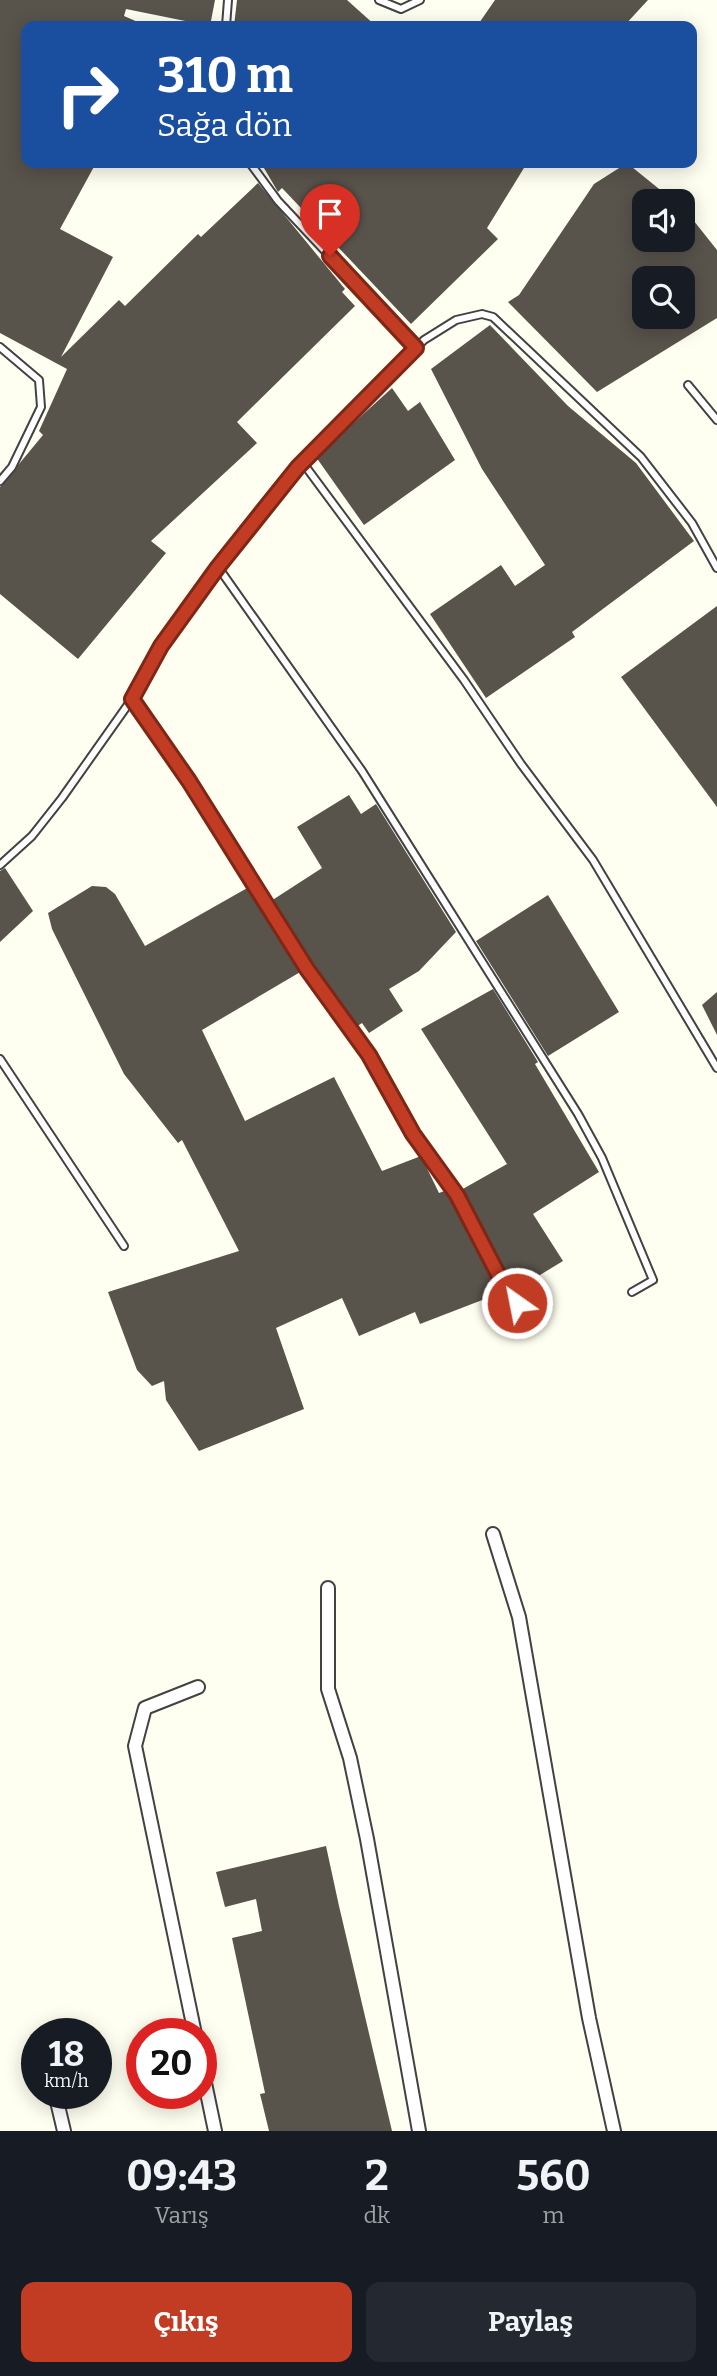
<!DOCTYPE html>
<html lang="tr">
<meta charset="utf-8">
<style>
body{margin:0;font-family:Bitter,serif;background:#242831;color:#f1f3f6;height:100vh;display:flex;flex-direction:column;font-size:26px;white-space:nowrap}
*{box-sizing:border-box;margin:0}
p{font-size:23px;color:#9ea1a6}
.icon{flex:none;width:38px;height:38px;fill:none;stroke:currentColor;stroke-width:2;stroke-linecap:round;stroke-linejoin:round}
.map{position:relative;height:2131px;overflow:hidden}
.sheet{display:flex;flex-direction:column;background:#171b24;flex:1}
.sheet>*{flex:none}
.hud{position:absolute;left:21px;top:21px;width:676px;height:147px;border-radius:14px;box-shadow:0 4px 18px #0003;background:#1a4fa0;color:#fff;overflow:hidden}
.fabs{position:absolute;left:632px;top:189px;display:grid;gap:14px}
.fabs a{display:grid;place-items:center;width:63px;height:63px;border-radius:14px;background:#171b24;box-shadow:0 4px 18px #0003;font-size:35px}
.speed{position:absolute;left:21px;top:2018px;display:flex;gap:14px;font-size:35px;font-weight:700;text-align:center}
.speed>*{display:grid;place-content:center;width:91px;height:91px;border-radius:50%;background:#171b24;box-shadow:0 4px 18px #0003;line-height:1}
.speed small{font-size:18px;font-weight:400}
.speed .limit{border:10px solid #d22;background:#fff;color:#111}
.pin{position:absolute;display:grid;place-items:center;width:60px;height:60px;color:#fff;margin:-72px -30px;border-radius:50% 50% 50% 0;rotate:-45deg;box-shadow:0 0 7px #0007}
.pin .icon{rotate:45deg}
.me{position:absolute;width:77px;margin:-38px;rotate:327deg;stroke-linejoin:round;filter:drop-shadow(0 0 5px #0008)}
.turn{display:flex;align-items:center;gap:24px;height:147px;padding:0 21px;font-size:32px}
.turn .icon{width:91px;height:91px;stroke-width:2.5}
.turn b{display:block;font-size:49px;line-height:60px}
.eta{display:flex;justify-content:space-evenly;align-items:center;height:119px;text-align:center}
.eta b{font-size:42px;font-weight:700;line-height:49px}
.button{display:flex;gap:14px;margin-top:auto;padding:14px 21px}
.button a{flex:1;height:80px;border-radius:14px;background:#c23c24;color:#fff;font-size:28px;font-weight:700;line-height:80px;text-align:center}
.button a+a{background:#242831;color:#f1f3f6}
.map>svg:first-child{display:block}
.building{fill:#58534b;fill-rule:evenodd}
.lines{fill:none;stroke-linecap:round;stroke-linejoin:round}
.service-casing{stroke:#424242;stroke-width:10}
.minor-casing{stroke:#424242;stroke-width:16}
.service{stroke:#fff;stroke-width:6}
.minor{stroke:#fff;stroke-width:12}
.route-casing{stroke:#7e2717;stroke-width:18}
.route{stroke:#c23c24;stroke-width:12}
</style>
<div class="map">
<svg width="717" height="2131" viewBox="0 0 717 2131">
<rect width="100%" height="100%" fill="#fffff1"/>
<g class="building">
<polygon points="0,0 215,0 210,26 126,9 124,16 147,26 26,26 26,163 96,163 60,229 113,257 61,357 119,300 125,306 198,234 201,237 258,183 345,289 342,292 355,306 237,422 257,443 151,541 166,553 78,659 0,594 0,487 43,435 39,431 67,369 0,333"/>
<polygon points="237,0 347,0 376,26 234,26"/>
<polygon points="495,0 648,0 624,26 477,26"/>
<polygon points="261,163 527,163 487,228 498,239 411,324 282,188 278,192"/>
<path d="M 627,163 L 674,201 L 644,201 L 644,240 L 682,240 L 682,206 L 717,250 L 717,318 L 597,392 L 508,302 L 519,295 L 594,184 ZM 644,278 L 682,278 L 682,317 L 644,317 Z"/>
<polygon points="490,325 568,406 636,463 694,541 572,632 575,637 486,698 430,614 501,565 515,586 545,565 482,469 431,369"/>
<polygon points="392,388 408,411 420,402 455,460 364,525 316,457"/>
<polygon points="717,606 717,807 621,677"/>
<polygon points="349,795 361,814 376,804 456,932 419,971 389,989 403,1011 369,1033 362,1023 356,1027 271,901 322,868 297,827"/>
<polygon points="5,868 33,911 0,942 0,871"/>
<polygon points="92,886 106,887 115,894 145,946 249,887 302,971 202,1030 245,1121 334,1077 382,1171 421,1156 439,1193 447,1190 453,1198 503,1292 420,1324 415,1312 359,1336 342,1298 276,1328 304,1409 199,1451 166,1400 164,1381 152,1386 137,1370 108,1292 239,1251 182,1140 178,1143 124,1074 52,929 48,913"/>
<polygon points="548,895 619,1012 548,1056 476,941"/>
<polygon points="493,989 538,1062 535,1064 599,1172 533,1214 563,1261 517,1289 504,1273 461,1190 507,1164 421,1029"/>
<polygon points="717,992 717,1035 702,1005"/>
<polygon points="326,1846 339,1906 392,2131 269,2131 260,2094 265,2093 232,1938 262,1931 256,1899 225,1907 216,1872"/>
</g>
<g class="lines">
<g class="service-casing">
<g id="service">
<polyline points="379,0 401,9 420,0"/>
<polyline points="226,26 228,0"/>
<polyline points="250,163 278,201 416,348"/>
<polyline points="0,347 39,380 41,407 12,467 0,481"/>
<polyline points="688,385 717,420"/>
<polyline points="303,463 464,680 521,764 593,860 717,1068"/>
<polyline points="218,567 362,771 578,1114 602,1158 653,1280 632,1292"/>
<polyline points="132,699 189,781 307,969 369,1055 413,1134 458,1195 499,1276 517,1303"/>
<polyline points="0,865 32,836 62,798 132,699 161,646 218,567 298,467 424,340 456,320 482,314 493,317 641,457 692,523 717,568"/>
<polyline points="0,1059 124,1246"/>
</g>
</g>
<g class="minor-casing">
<g id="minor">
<polyline points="493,1534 519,1617 589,2018 614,2131"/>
<polyline points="328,1588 328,1689 350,1758 367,1839 419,2131"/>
<polyline points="195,2034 135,1746 145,1708 198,1687"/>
<polyline points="37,2040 37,2041"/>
<polyline points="201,2064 215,2131"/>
<polyline points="55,2093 64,2131"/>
</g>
</g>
<use href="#service" class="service"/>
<use href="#minor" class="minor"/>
</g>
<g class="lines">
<g class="route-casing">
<polyline id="route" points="330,256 416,348 298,467 218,567 161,646 132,699 189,781 307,969 369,1055 413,1134 457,1195 499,1276 517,1303"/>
</g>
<use href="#route" class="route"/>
</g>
</svg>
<div class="fabs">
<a><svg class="icon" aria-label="sound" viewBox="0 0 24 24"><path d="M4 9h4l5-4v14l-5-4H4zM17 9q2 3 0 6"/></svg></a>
<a><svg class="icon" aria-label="search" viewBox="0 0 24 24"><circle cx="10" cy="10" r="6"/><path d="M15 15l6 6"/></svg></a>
</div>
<div class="speed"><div>18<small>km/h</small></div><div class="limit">20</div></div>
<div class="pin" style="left:330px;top:256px;background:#d93025"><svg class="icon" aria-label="arrive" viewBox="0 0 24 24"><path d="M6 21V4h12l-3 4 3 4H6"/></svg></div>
<svg class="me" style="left:517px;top:1303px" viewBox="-20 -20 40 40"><circle r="17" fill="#c23c24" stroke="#fff" stroke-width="3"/><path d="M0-11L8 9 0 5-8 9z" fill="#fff"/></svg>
<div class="hud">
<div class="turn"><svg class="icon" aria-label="right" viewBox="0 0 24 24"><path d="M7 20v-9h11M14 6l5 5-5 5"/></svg><div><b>310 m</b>Sağa dön</div></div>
</div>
</div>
<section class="sheet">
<div class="eta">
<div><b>09:43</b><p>Varış</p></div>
<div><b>2</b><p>dk</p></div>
<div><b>560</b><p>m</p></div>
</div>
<div class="button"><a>Çıkış</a><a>Paylaş</a></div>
</section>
